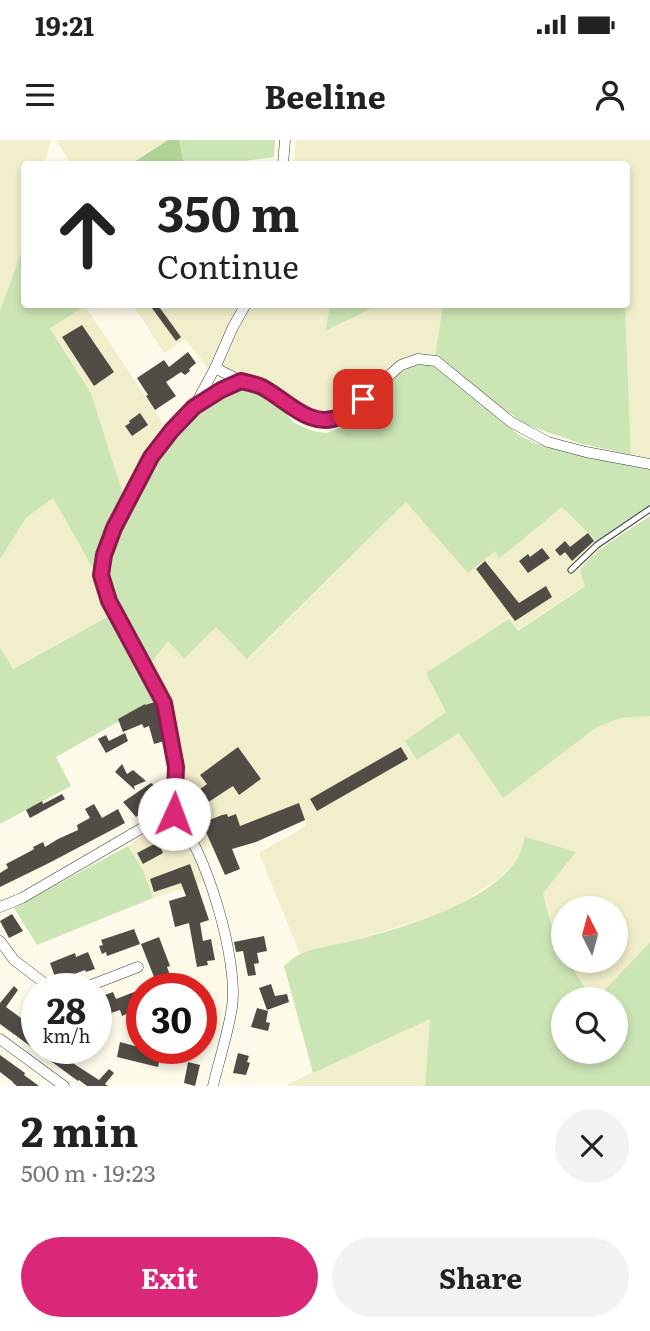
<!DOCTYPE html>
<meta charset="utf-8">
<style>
body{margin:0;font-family:Literata,serif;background:#f2f2f2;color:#222;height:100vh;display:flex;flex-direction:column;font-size:26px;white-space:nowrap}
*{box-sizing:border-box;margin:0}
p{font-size:23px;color:#767676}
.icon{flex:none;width:38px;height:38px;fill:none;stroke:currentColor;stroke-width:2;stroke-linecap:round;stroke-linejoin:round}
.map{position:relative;height:946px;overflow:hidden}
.drawer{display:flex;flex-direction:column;background:#fff;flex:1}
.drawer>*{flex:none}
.guide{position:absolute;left:21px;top:21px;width:609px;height:147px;border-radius:7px;box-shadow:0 4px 10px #0003;background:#fff;color:#222;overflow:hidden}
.needle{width:46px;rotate:354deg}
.tools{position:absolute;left:551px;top:756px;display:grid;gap:14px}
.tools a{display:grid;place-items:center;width:77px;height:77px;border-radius:50%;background:#fff;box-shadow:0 4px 10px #0003;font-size:35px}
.speed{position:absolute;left:21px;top:833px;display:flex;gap:14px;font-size:35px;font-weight:700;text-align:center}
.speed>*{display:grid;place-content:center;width:91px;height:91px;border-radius:50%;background:#fff;box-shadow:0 4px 10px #0003;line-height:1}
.speed small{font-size:18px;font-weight:400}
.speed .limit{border:10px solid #d22;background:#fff;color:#111}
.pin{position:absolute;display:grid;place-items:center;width:60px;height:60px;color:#fff;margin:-30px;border-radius:14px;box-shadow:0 4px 10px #0006}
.me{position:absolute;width:77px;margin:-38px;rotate:2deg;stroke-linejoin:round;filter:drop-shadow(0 0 5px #0008)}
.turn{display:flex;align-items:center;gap:24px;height:147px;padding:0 21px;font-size:32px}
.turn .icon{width:91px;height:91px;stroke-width:2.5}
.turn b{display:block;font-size:49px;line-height:60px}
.round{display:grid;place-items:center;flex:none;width:74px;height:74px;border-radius:37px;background:#f2f2f2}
.overview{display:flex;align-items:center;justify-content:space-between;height:119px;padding:0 21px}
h1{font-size:42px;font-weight:700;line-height:52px}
.cta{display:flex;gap:14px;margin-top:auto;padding:14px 21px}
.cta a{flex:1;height:80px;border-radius:42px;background:#db2777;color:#fff;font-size:28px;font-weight:700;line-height:80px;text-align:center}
.cta a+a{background:#f2f2f2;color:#222}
.status{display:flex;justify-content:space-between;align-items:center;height:49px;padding:0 35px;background:#fff;direction:ltr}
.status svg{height:19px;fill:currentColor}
header{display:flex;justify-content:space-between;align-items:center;height:91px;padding:0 21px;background:#fff;font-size:32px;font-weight:700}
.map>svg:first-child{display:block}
.farmland{fill:#f1efcb}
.green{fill:#cce5b5}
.forest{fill:#afd496}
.building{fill:#524c47}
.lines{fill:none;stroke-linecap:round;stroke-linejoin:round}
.service-casing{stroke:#3d3d3d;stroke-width:7}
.minor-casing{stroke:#3d3d3d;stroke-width:11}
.service{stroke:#fff;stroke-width:5}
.minor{stroke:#fff;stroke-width:10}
.route-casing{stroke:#8e194d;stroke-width:18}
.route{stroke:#db2777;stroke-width:12}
</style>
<div class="status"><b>19:21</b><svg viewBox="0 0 49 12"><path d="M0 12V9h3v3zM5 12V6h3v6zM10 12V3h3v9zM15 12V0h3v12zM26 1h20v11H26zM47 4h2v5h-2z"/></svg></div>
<header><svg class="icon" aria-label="menu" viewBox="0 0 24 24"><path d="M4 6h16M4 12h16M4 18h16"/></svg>Beeline<svg class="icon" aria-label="person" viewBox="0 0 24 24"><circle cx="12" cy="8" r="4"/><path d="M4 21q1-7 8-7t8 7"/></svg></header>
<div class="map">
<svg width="650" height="946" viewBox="0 0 650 946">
<rect width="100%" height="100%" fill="#fefae9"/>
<g class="farmland">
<polygon points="0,0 51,0 44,24 24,24 24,105 0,171"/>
<polygon points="56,0 168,0 131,24 71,24"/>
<polygon points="296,0 650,0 650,318 631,315 625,165 626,164 626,24 294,24"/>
<polygon points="133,165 238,165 208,228 185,199 164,213"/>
<polygon points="252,165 330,165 325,190 378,165 443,165 435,215 428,214 413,215 400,220 386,230 345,269 327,276 314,274 302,269 289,258 267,245 227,230 223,226 237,193"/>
<polygon points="85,166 166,288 153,304 123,354 91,253 50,187"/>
<polygon points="53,358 96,434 109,476 12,529 0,508 0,419 26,378"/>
<polygon points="406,362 496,411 499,419 562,367 597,402 602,410 593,415 585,445 517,491 509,479 427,533 446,572 417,620 459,593 560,614 597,587 621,578 650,576 650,802 596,859 584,846 568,821 616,821 616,768 564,768 563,814 560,808 546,769 543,753 521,711 514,724 498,739 459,765 426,778 349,802 300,814 259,713 306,686 300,668 201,710 178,665 182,634 177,592 167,555 151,523 168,501 184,519 216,486 248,519"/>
<polygon points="173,681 187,702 204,741 153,758 143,730 128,706 151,689"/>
<polygon points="431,878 425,946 289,946 288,944"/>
</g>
<g class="green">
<polygon points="179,0 275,0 274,17 223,24 184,24"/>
<polygon points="24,105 24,164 84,164 85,166 50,188 91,253 123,354 99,412 96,434 53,358 26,378 0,419 0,171"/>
<polygon points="330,165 330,164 378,165 325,191"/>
<polygon points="443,165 625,165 631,315 579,303 524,284 435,215"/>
<polygon points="421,225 431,225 441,231 519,295 535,303 599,319 650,329 650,367 597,402 562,367 499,419 495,411 468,433 406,362 247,519 216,487 184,519 168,501 151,523 113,457 108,440 107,426 123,383 146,338 166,305 187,283 210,266 235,251 246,248 264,255 282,269 294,283 313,291 326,293 342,287 361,274 398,235 411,226"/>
<path d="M 650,376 L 650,576 L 621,578 L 597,587 L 503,658 L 459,593 L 417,620 L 405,601 L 446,572 L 426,533 L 509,479 L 518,491 L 585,446 L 580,431 C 590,412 631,389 650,376 Z"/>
<polygon points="109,476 157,560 56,617 71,646 0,684 0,508 13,529"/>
<path d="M 525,697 L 576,712 L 543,753 C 546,769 551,783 556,799 C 559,806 564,812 564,821 L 568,821 L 584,846 L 595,859 L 564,859 L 564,912 L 616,912 L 616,859 L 596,859 L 650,802 L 650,946 L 425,946 L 430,879 L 313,933 L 284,826 C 289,822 295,816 301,814 C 315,807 333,806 348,802 C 397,789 485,765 515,722 C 520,715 523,706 525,697 Z"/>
<polygon points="128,706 143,730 153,758 37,805 14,768"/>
</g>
<polygon class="forest" points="168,0 179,0 184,24 131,24"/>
<g class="building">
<polygon points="149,164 157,164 181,197 176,201"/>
<polygon points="82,185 114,232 94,246 62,197"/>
<polygon points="188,212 196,223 189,229 190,231 185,235 181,232 166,242 176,256 155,270 146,256 148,255 137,238 164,220 169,227"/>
<polygon points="140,273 148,285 132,296 125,286 130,283 129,281"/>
<polygon points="588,393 594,401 572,421 565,412 560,416 555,410 565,401 570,407"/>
<polygon points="542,408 550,418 528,433 519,421 528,414 530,417"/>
<polygon points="485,421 519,463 546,446 552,457 515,481 476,429"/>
<polygon points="155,562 164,601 154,604 149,586 144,588 142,584 123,592 118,579 145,564 145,565"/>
<polygon points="125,593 128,601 106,613 98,599 106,595 109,601"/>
<polygon points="238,607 261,639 239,655 233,646 187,676 182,663 207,644 200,635"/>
<polygon points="401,607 408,619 317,671 310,659"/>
<polygon points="122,624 127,634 133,630 146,641 134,646 135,650 115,632"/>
<polygon points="151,643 161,651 159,654 161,656 136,677 123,662"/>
<polygon points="62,654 65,659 30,678 26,670 42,661 43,664"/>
<polygon points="299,663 305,680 256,702 232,709 240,729 225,735 202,683 222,675 227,674 228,677 236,674 240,686"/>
<polygon points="94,664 102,678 118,669 125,683 49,723 0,747 0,733 8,728 6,724 29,712 34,709 33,707 43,702 45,707 58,699 78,690 77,685 90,678 85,669"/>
<polygon points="171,682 185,705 177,711 165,695 169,693 164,684"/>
<polygon points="158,702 163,713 143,724 137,713"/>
<polygon points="190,724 209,780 200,783 203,801 211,799 215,820 207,821 208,825 197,827 189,783 175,787 169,761 186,756 181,743 154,752 150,739"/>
<polygon points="12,774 23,791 9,798 0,781"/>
<polygon points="134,789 140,804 107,816 106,812 102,814 99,806 103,805 101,800"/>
<polygon points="264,796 267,811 257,813 259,823 254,824 256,835 248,836 243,811 236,812 234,802"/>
<polygon points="159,797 170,826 167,827 170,835 156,842 141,804"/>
<polygon points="88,812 95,829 86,832 85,830 61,839 60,835 55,837 50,823 75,813 76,817"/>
<polygon points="271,844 275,856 287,854 289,862 267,870 259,848"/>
<polygon points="14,846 18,850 6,867 21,878 23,876 37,886 37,908 68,908 73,912 68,920 99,940 109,929 114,933 105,944 108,946 87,946 79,940 78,941 0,884 0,863"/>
<polygon points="142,849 142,893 141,893 133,871 122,876 120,870 111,873 105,855 113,852 116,859"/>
<polygon points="257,868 268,871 266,882 270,883 268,891 251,887"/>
<polygon points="120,902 142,908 162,908 158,927 117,917"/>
<polygon points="238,913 249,916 247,922 250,923 246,935 233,933"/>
<polygon points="0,915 25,933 24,935 39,946 17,946 13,943 13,942 0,932"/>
<polygon points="188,922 200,925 195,946 184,943"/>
</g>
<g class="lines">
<g class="service-casing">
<polyline id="service" points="571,430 597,405 650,369"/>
</g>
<g class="minor-casing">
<g id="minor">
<polyline points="283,24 285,0"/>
<polyline points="215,228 241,241 262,247 299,271 316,280 328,281 343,276 401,225 418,219 436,221 511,282 548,302 586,312 650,324"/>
<polyline points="196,266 221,250 241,241"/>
<polyline points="174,674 176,627 164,563 109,461 101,435 104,415 114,388 151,317 172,290 194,267 215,228 233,187 246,164"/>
<path d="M 174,674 C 206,707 239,822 232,867 C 228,894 219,920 213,946"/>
<polyline points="0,767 22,758 161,677 174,674"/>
<polyline points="0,801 14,820 52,849"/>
<polyline points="81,849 138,827"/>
<polyline points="0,899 64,946"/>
</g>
</g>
<use href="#service" class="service"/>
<use href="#minor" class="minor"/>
</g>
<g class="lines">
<g class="route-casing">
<path id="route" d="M 174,674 L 176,627 L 164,563 L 109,461 L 101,435 L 104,415 L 114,388 L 151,317 L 172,290 L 194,267 L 221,250 L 241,241 C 248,243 256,244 262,247 C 287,260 311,291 341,276 C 349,272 356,264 363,259"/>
</g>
<use href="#route" class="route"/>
</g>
</svg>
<div class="tools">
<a><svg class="needle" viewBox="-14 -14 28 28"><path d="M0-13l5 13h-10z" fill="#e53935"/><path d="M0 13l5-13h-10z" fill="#767676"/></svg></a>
<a><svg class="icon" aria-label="search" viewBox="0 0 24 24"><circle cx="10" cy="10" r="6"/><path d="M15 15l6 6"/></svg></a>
</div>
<div class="speed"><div>28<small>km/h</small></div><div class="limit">30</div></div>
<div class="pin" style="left:363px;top:259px;background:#d93025"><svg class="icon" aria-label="arrive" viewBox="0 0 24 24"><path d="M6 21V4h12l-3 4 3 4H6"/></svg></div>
<svg class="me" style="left:174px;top:674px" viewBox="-20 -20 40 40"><circle r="19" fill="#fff"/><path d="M0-13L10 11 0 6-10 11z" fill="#db2777"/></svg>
<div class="guide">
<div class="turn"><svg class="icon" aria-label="ahead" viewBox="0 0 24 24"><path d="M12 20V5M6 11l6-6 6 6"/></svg><div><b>350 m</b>Continue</div></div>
</div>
</div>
<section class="drawer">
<div class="overview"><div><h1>2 min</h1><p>500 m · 19:23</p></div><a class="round"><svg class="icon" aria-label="close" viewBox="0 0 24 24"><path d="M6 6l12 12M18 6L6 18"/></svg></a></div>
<div class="cta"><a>Exit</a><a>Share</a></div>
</section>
